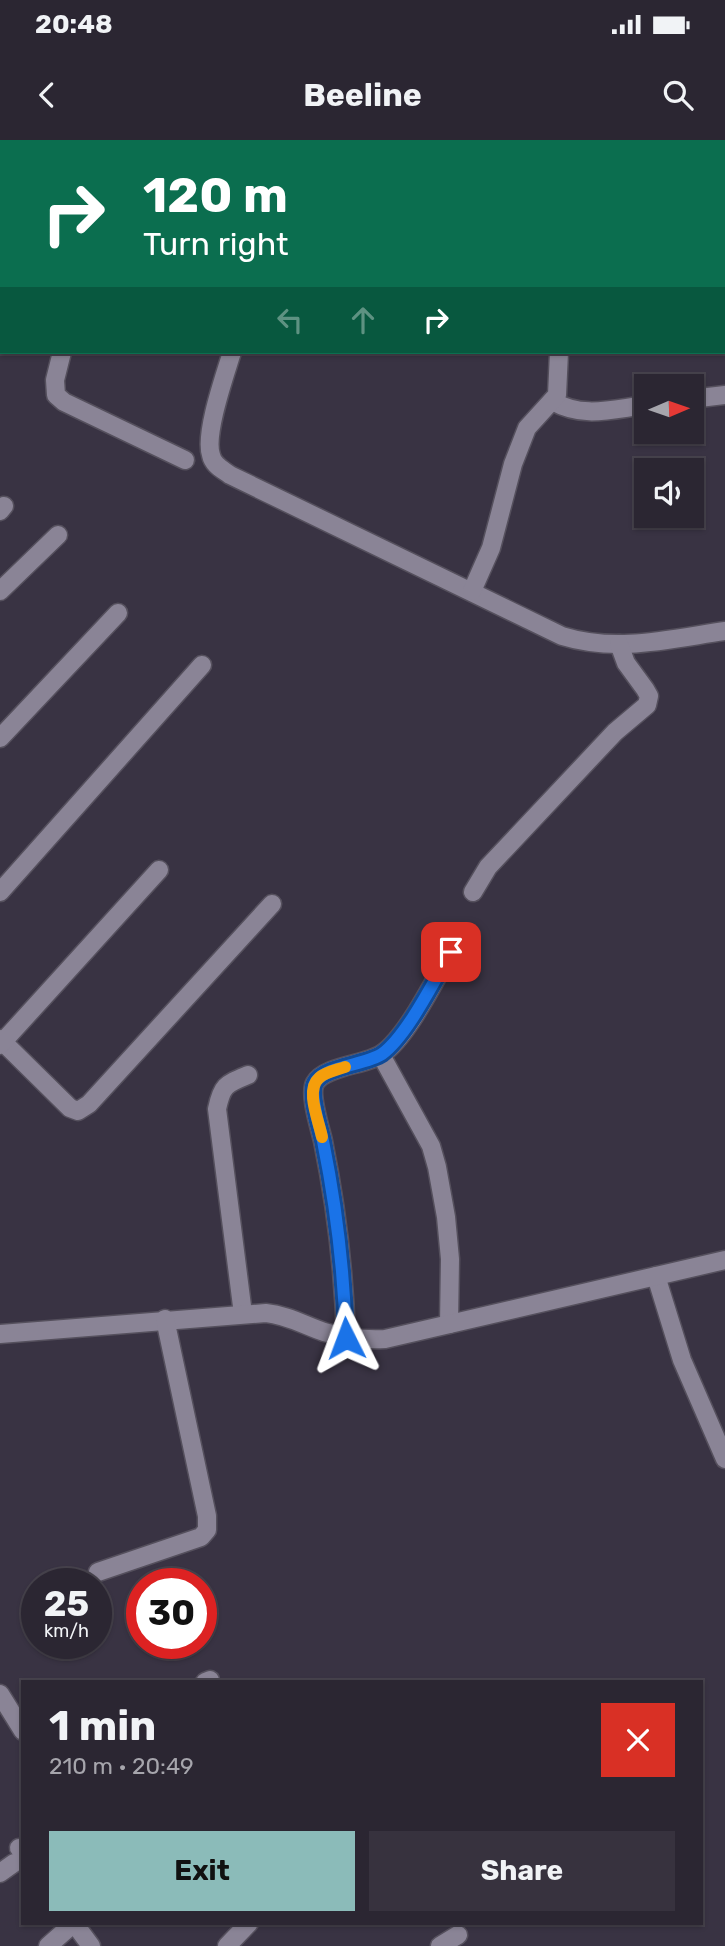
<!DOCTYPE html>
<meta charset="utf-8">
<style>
body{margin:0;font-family:Rubik,sans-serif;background:#37323e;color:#f1f3f6;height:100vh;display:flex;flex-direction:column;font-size:26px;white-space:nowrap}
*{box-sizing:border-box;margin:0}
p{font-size:23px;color:#a6a5ac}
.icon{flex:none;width:38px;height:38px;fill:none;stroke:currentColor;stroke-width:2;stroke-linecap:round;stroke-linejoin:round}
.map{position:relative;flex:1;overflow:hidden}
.drawer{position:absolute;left:21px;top:1540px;width:682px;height:245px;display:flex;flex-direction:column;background:#2b2632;border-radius:0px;box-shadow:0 2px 5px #0004,0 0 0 2px #47434d}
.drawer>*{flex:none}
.hud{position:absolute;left:0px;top:0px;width:726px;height:214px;box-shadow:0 2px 5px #0004,0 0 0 2px #47434d;background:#0b6e4f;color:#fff;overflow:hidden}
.needle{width:46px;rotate:88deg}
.fabs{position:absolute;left:634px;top:234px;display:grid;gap:14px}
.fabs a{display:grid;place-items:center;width:70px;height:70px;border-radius:0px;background:#2b2632;box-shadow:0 2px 5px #0004,0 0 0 2px #47434d;font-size:35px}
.speed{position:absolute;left:21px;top:1428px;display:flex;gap:14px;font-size:35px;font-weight:700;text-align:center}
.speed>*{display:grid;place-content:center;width:91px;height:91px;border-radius:50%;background:#2b2632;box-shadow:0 2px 5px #0004,0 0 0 2px #47434d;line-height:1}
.speed small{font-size:18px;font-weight:400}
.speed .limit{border:10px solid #d22;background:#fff;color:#111}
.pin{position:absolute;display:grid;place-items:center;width:60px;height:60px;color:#fff;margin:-30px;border-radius:14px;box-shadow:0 4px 10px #0006}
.me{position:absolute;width:77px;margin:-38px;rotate:357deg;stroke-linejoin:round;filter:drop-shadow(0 0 5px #0008)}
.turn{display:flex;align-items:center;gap:24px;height:147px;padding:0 28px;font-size:32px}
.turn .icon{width:91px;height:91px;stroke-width:2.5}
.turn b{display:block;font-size:49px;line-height:60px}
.lanes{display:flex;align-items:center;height:66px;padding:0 28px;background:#0003;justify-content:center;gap:35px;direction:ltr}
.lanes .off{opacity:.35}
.round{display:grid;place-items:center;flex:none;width:74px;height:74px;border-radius:0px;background:#37323e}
.headline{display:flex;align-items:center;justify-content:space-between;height:119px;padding:0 28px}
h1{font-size:42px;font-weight:700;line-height:52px}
.button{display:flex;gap:14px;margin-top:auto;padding:14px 28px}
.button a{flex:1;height:80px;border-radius:0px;background:#8bbbb9;color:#111;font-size:28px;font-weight:700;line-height:80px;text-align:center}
.button a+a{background:#37323e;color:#f1f3f6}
.status{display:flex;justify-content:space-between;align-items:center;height:49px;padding:0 35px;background:#2b2632;direction:ltr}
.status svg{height:19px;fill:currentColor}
header{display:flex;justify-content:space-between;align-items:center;height:91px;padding:0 28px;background:#2b2632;font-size:32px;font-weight:700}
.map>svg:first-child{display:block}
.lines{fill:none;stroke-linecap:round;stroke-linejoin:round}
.minor-casing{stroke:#55505d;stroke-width:21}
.minor{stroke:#8a8496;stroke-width:18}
.route-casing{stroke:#114b97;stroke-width:18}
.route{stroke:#1a73e8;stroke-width:12}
.slow{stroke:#f59e0b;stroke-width:12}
</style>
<div class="status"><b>20:48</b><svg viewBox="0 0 49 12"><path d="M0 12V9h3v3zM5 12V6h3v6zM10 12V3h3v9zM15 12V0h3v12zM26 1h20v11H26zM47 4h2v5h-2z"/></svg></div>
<header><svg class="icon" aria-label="back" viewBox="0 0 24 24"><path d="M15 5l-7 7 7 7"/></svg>Beeline<svg class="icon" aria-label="search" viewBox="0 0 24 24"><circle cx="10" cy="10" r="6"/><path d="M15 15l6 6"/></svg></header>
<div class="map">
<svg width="725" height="1806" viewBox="0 0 725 1806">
<rect width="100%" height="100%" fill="#393343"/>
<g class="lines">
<g class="minor-casing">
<g id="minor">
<polyline points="51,2 51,0"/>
<polyline points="114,2 114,0"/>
<polyline points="237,2 238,0"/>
<polyline points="564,2 564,0"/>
<polyline points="62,212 55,240 56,255 64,262 185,320"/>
<path d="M 232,212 C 225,235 204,294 211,315 C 213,325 222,329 230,335 L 562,496 C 617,513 670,499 725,491"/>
<polyline points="691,259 725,255"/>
<path d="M 552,261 C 584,279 612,269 646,265"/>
<polyline points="0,371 4,366"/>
<polyline points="0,451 58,395"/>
<polyline points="472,451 491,408 513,324 527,288 557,255 559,212"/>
<polyline points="0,598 118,473"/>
<polyline points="0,752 202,525"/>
<polyline points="473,752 488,727 615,592 647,565 649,556 645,549 626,523 619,504"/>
<polyline points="0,899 70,968 78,971 89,964 272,764"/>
<polyline points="0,905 159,730"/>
<polyline points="381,915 431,1006 437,1027 446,1077 450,1119 449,1184"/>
<polyline points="656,1136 682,1220 725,1319"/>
<path d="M 243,1174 L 217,969 C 222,945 226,944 248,935"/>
<path d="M 0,1194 L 266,1173 C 287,1175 304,1185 324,1192 C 345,1198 364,1200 385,1199 L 725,1120"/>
<path d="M 346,1198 C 344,1132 336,1065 323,1001 C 320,988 309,954 315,943 C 324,926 366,925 382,914 C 408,896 435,839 451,812"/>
<polyline points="98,1432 201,1397 207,1390 207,1376 165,1179"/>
<polyline points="205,1542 210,1540"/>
<polyline points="0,1554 23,1591"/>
<polyline points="19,1708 23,1713"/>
<polyline points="0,1733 14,1723"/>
<polyline points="74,1783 91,1806"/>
<polyline points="48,1806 74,1783"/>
<polyline points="227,1806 249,1783"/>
<polyline points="440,1806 458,1795"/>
</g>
</g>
<use href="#minor" class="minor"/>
</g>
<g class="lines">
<g class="route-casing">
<path id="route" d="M 346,1198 C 344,1132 336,1065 323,1001 C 320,988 309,954 315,943 C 324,926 366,925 382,914 C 407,896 435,839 451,812"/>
</g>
<use href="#route" class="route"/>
<path class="slow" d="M 322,997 C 319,981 305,950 319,938 C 325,932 337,930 345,927"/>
</g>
</svg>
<div class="fabs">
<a><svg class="needle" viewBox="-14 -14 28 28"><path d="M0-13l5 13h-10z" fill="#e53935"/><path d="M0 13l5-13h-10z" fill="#a6a5ac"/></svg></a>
<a><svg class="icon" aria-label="sound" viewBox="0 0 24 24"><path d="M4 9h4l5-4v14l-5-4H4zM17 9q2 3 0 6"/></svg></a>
</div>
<div class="speed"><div>25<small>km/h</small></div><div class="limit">30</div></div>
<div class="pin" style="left:451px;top:812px;background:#d93025"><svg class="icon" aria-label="arrive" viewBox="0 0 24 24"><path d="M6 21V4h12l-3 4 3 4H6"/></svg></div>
<svg class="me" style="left:346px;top:1198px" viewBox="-20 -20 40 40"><path d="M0-17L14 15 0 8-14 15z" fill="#1a73e8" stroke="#fff" stroke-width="4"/></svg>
<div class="hud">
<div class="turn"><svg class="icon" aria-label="right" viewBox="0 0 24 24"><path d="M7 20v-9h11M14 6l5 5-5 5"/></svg><div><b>120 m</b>Turn right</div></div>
<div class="lanes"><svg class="icon off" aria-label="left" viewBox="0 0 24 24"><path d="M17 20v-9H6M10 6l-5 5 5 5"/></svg><svg class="icon off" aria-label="ahead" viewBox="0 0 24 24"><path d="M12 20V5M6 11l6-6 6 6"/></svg><svg class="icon" aria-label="right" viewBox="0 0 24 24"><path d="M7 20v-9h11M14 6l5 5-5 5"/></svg></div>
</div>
<section class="drawer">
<div class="headline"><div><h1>1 min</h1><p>210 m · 20:49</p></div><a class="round" style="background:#d93025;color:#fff"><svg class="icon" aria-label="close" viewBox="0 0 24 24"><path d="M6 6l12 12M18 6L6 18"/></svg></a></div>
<div class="button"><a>Exit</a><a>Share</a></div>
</section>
</div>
